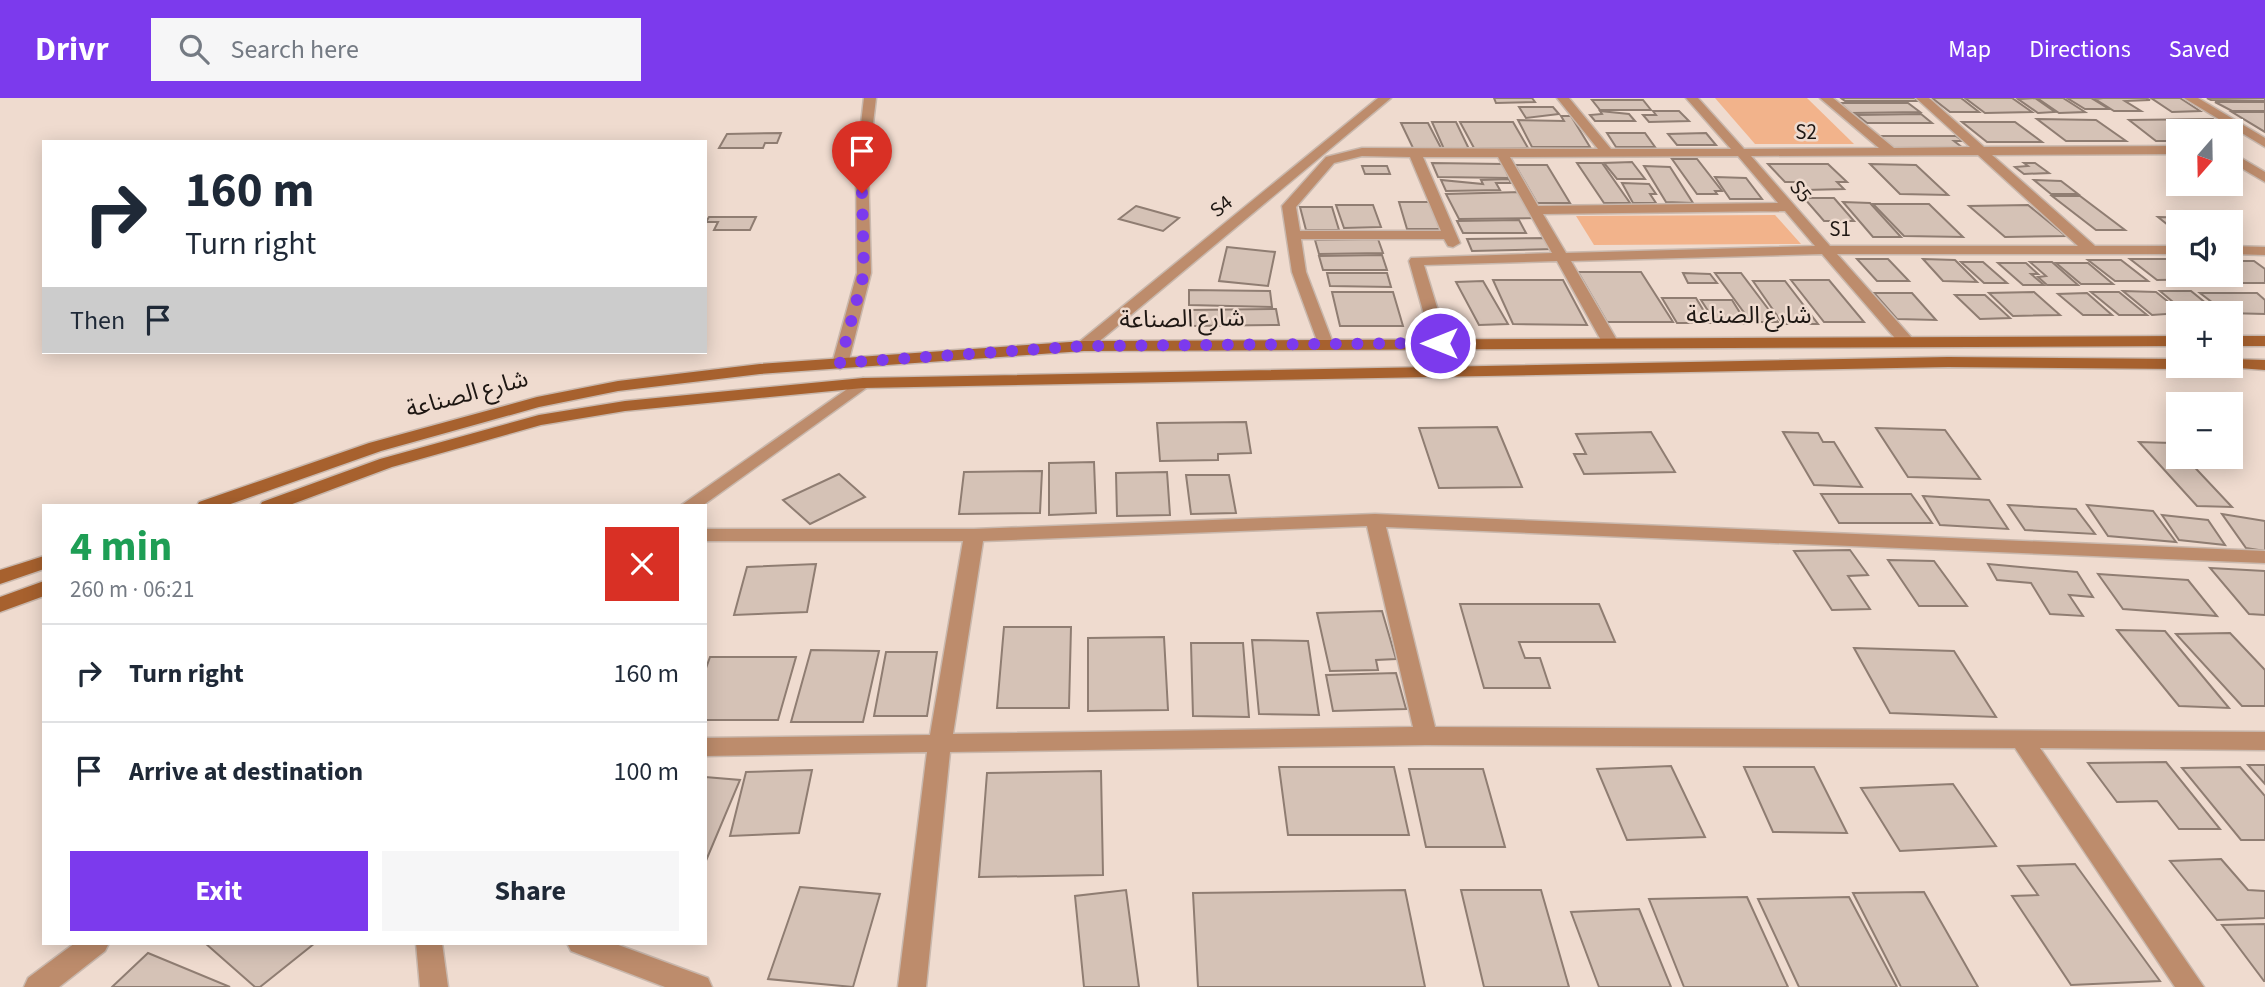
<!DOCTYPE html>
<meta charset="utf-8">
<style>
body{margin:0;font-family:"Source Sans 3","Noto Sans Arabic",sans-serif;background:#f6f6f7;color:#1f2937;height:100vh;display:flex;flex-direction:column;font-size:26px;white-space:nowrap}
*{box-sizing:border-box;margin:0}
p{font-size:23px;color:#747a83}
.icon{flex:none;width:38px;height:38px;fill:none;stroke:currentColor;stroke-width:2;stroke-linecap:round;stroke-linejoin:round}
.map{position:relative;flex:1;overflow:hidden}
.sheet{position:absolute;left:42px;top:406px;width:665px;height:441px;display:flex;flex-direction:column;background:#fff;border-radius:0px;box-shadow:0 4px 18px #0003}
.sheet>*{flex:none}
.banner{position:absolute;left:42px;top:42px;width:665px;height:214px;border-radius:0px;box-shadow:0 4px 18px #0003;background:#fff;color:#1f2937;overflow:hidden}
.needle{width:46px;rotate:200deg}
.fabs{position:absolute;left:2166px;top:21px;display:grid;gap:14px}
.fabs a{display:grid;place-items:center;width:77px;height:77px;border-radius:0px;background:#fff;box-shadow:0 4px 18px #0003;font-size:35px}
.pin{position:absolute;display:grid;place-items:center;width:60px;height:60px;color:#fff;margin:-72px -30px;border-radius:50% 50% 50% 0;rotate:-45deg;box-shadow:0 0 7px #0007}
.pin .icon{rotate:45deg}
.me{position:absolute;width:77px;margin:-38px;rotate:270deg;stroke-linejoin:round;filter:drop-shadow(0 0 5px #0008)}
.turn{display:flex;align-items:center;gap:24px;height:147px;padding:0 28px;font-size:32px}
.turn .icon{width:91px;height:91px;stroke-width:2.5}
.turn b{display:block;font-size:49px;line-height:60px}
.then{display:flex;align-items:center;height:66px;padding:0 28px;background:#0003;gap:14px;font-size:26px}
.round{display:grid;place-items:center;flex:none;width:74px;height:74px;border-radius:0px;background:#f6f6f7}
.head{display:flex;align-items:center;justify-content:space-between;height:119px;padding:0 28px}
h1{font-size:42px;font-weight:700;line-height:52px;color:#1e9e55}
.button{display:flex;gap:14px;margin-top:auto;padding:14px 28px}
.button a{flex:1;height:80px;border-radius:0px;background:#7c3aed;color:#fff;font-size:28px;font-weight:700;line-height:80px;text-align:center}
.button a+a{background:#f6f6f7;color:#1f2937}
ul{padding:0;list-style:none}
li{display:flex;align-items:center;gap:21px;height:98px;padding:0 28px;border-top:2px solid #e0e1e3}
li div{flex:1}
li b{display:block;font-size:26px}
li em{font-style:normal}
header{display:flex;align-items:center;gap:42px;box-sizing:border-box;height:98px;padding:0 35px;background:#7c3aed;color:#fff}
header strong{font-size:33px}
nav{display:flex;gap:38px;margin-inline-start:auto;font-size:24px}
.search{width:490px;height:63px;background:#f6f6f7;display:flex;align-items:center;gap:18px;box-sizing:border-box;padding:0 24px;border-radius:0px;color:#747a83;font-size:26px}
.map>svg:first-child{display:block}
.green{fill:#f2b38b}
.building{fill:#d5c2b6;stroke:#8f7d72;stroke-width:2}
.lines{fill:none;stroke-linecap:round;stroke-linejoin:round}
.minor-casing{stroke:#c9b8ad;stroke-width:3}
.secondary-casing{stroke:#c9b8ad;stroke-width:3}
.minor{fill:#bd8c6c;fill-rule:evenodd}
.secondary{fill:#a7612e;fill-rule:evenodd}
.route{stroke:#7c3aed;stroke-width:12;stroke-dasharray:0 21.6}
.labels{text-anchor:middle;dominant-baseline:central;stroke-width:5;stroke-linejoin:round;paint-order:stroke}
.far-street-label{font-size:21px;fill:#1e1713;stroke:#efdbcf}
.street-label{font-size:24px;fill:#1e1713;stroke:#efdbcf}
</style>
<header>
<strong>Drivr</strong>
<div class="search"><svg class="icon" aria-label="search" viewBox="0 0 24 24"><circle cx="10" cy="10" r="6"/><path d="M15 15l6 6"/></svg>Search here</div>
<nav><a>Map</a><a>Directions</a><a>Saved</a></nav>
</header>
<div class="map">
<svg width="2265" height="889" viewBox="0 0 2265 889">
<rect width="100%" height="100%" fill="#efdbcf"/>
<g class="green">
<polygon points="1715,0 1807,0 1854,46 1755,46"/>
<polygon points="1775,117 1801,146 1594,147 1576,118"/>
</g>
<g class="building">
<polygon points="1494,0 1532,0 1535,4 1496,5"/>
<polygon points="1841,0 1915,0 1918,3 1845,3"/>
<polygon points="1932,0 1961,0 1979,14 1950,14"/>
<polygon points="1965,0 2012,0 2032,14 1985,15"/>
<polygon points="2035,0 2055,14 2038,15 2018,1"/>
<polygon points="2037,0 2063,0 2085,14 2059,15"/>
<polygon points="2067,0 2091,0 2109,11 2085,11"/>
<polygon points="2103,0 2146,0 2150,2 2125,3 2141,13 2114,13 2095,1"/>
<polygon points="2151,0 2180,0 2200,13 2172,14"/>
<polygon points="2207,0 2265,0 2265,3 2211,2"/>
<polygon points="1592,2 1643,2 1651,12 1600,12"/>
<polygon points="2215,4 2265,4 2265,13 2232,13"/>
<polygon points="1840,5 1908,5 1920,14 1851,15"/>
<polygon points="1519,9 1553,9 1559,16 1526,20"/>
<polygon points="1600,13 1629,16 1635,23 1595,23 1590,17 1602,16"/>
<polygon points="1653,13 1679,13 1689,23 1649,24 1643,17 1656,17"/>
<polygon points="2232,14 2265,14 2265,34"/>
<polygon points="1921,16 1932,25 1867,25 1857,17"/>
<polygon points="1561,18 1571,18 1590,49 1532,49 1518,22 1564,23"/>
<polygon points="2037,21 2096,22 2126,43 2066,43"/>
<polygon points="2213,21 2230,33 2179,33 2179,43 2156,43 2129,22"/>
<polygon points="1432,24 1456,24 1469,51 1444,51"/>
<polygon points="1460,24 1513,24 1528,50 1474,50"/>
<polygon points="1962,24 2015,24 2042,44 1987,44"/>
<polygon points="1401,25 1428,25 1441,50 1413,50"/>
<polygon points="781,35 777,45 765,45 763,50 719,50 727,36"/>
<polygon points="1607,35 1645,35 1655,49 1616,49"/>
<polygon points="1706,35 1716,47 1677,47 1668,36"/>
<polygon points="1877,38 1956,38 1963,43 1954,43 1963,50 1892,51"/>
<polygon points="1672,61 1697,61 1722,93 1715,93 1717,96 1697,96"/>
<polygon points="1632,64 1645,81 1617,81 1604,65"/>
<polygon points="1432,65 1503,66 1509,80 1438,79"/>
<polygon points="1577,65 1602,65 1630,105 1604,105"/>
<polygon points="2024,65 2035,65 2049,75 2024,76 2015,69 2028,68"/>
<polygon points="1768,66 1828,66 1847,84 1837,84 1844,91 1805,92 1797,84 1785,84"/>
<polygon points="1870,66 1916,67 1948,97 1900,96"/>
<polygon points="1515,67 1547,67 1570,105 1537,105"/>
<polygon points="1362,68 1387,68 1390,76 1365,76"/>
<polygon points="1644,68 1670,69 1693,105 1666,104"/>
<polygon points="1715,79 1746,80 1762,101 1730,101"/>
<polygon points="1509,81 1511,85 1496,85 1500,92 1446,93 1441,82 1483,86 1481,82"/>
<polygon points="2034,82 2061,83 2078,96 2051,96"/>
<polygon points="1622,85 1649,86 1656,96 1650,96 1656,105 1633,105"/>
<polygon points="1521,94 1536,120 1459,121 1446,96"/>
<polygon points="2052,98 2080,98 2125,132 2096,132"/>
<polygon points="1804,100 1834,100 1854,123 1824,123"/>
<polygon points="1399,104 1430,104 1440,131 1407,131"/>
<polygon points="1843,104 1870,105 1901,139 1873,139"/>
<polygon points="1873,106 1929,106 1963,139 1904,138"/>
<polygon points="1336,107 1373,107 1381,129 1344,130"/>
<polygon points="2028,107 2066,138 2005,139 1969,108"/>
<polygon points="1136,108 1179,120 1163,133 1119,121"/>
<polygon points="1300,109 1332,109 1339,132 1306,132"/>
<polygon points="709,119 756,119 750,132 714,132 718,124 706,124"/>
<polygon points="2158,119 2203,120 2209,124 2179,124 2178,135"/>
<polygon points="1519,122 1526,135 1463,135 1457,123"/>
<polygon points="1547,140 1554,151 1472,153 1467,141"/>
<polygon points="1378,141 1383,155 1319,156 1315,142"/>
<polygon points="1227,149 1275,154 1268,188 1219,183"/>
<polygon points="1382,157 1387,172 1323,172 1319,158"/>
<polygon points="1857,161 1888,161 1909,183 1877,183"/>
<polygon points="1923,161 1955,162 1977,184 1943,183"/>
<polygon points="2130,161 2179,161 2179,177 2208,177 2214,181 2157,182"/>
<polygon points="2088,162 2121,162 2148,183 2115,183"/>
<polygon points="2231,163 2254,163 2265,171 2265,185 2223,185 2213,177 2231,177"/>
<polygon points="1961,164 1983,164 2007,185 1984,185"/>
<polygon points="2030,164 2052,164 2078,187 2047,187 2038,179 2046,178"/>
<polygon points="1998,165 2026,165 2038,176 2031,176 2044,187 2023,187"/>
<polygon points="2056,165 2088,165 2113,186 2081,186"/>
<polygon points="1578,174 1641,174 1673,224 1607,224"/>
<polygon points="1327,175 1387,175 1391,189 1330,188"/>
<polygon points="1683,175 1710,176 1717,185 1688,185"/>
<polygon points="1715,175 1741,175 1778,224 1751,224"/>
<polygon points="1493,182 1563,182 1587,227 1513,226"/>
<polygon points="1791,182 1829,182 1864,224 1824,224"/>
<polygon points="1483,183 1508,226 1479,227 1456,184"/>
<polygon points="1753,183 1785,183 1818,226 1783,226"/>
<polygon points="1189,192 1270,193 1272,209 1189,207"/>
<polygon points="2123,193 2156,194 2182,215 2152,217"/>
<polygon points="2160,193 2191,193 2218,215 2186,215"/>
<polygon points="1332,194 1393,194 1403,228 1340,228"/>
<polygon points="2034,194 2060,217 2013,218 1989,195"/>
<polygon points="2091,194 2119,194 2147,217 2119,217"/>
<polygon points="1874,195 1912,195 1936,222 1897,221"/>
<polygon points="2087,195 2112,217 2083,217 2058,196"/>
<polygon points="2200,195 2257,195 2265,202 2265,216 2226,215"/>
<polygon points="1955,197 1985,197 2010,220 1980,221"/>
<polygon points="1662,200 1696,200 1711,225 1677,225"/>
<polygon points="1701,202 1732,202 1747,226 1716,225"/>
<polygon points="1276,211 1279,227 1189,228 1188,212"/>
<polygon points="1246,324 1251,355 1218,356 1218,362 1160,363 1157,325"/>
<polygon points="1497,329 1522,389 1439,390 1419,330"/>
<polygon points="1876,330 1945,332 1980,381 1908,379"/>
<polygon points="1651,334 1675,374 1584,376 1574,356 1586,356 1576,336"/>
<polygon points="1783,334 1818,335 1823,344 1834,344 1862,389 1814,387"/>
<polygon points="2139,344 2172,345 2179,352 2179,359 2185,359 2232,409 2197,408"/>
<polygon points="1094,364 1096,415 1049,417 1049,365"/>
<polygon points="1042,373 1040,415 959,416 964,374"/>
<polygon points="1167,374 1170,417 1117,418 1116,375"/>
<polygon points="839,376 865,399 810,426 783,402"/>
<polygon points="1186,377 1229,377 1236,415 1191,416"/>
<polygon points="1821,396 1911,396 1932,425 1839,425"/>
<polygon points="1923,398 1989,402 2008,431 1940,427"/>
<polygon points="2008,407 2076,411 2095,436 2025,432"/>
<polygon points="2087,407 2153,413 2176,444 2108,438"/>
<polygon points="2222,416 2265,423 2265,453 2246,450"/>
<polygon points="2162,417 2208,422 2225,447 2179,442"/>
<polygon points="1850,452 1868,477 1848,478 1870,511 1832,512 1794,453"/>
<polygon points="1888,462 1934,463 1967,508 1919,508"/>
<polygon points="816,466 807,514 734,517 747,469"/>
<polygon points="1988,466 2077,474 2093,499 2069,497 2083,518 2050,516 2031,485 1997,482"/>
<polygon points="2210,470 2265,473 2265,517 2249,516"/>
<polygon points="2098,476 2188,482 2217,518 2123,511"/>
<polygon points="1460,506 1599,506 1615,544 1519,544 1525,560 1540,560 1550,590 1484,590"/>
<polygon points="1382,513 1396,561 1376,562 1378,572 1330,573 1317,515"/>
<polygon points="1004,529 1071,529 1069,610 997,610"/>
<polygon points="2117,532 2165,533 2229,610 2179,608"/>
<polygon points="2230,535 2265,572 2265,608 2242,608 2176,536"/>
<polygon points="1164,539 1168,612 1088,613 1088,540"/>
<polygon points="1252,542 1308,543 1319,617 1259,616"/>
<polygon points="1191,545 1243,545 1249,619 1193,618"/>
<polygon points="1854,550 1954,553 1996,619 1890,615"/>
<polygon points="811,552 879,553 863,624 791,624"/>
<polygon points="886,554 937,554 927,618 874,618"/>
<polygon points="710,559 796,559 778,622 705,622 705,573"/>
<polygon points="1396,575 1406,611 1333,613 1326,577"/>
<polygon points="2166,664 2220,731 2179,731 2157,703 2117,704 2088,665"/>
<polygon points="2248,667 2265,667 2265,686"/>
<polygon points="1671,668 1705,739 1627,742 1597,671"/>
<polygon points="1279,669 1394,669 1409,737 1288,737"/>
<polygon points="1744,669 1814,669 1847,735 1773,734"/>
<polygon points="2240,669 2265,698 2265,742 2241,742 2182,670"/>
<polygon points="1409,671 1483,671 1505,749 1426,749"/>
<polygon points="812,672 799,735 730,738 746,674"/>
<polygon points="1101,673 1103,777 979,779 987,675"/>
<polygon points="705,679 740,682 705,765"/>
<polygon points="1953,686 1996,748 1900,753 1861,690"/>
<polygon points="2221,761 2248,792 2265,793 2265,820 2217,822 2170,763"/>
<polygon points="2075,766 2160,883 2071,887 2012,798 2038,797 2018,768"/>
<polygon points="800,789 880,796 853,889 768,881"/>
<polygon points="1126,792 1139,889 1084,889 1075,798"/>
<polygon points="1405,792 1425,889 1198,889 1193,795"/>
<polygon points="1461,792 1541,792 1569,889 1484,889"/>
<polygon points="1924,794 1978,889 1901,889 1853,795"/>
<polygon points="1747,799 1788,889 1684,889 1649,801"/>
<polygon points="1849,799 1897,889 1799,889 1758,801"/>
<polygon points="1639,811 1671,889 1599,889 1571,814"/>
<polygon points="2265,826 2265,883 2264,883 2222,827"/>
<polygon points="205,845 315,845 260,889 255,889"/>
<polygon points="148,855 230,889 112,889"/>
</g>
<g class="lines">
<g class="minor-casing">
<g id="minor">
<polygon points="864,0 876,0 868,68 871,175 848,266 840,271 832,266 857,175 856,68"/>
<polygon points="1378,0 1391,0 1090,251 1078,251 1078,245"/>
<path d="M 1557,0 L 1569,0 L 1611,51 L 1731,51 L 1686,0 L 1698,0 L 1744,51 L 1879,50 L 1820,0 L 1833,0 L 1894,50 L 1970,49 L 1916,0 L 1929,0 L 1984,49 L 2179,48 L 2179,56 L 1992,57 L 2095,148 L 2179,148 L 2179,156 L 1837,156 L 1912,240 L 1914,243 L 1906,248 L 1900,246 L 1822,156 L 1571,163 L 1618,244 L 1610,249 L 1602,244 L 1557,163 L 1424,167 L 1448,245 L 1440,250 L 1432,245 L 1409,163 L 1411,160 L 1552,155 L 1498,59 L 1423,59 L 1460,145 L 1453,149 L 1448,148 L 1444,141 L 1301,141 L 1306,174 L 1333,245 L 1331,248 L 1319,248 L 1292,174 L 1282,108 L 1326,59 L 1362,50 L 1598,51 ZM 1978,57 L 2078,148 L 1830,148 L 1751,58 ZM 1362,58 L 1410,59 L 1441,133 L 1300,133 L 1296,109 L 1334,65 ZM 1738,58 L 1778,105 L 1538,108 L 1510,59 ZM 1785,113 L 1815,148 L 1566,155 L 1543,116 Z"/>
<polygon points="2184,0 2198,0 2265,40 2265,49"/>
<polygon points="2231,54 2265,74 2265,84 2231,64"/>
<polygon points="2231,148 2265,149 2265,157 2231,156"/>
<polygon points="863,280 869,282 871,285 869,288 702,408 680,408"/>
<path d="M 1375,416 L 2265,453 L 2265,465 L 1386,429 L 1435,629 L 2265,634 L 2265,652 L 2040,650 L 2204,889 L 2175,889 L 2015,650 L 1426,647 L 950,654 L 926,889 L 898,889 L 927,654 L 705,658 L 705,640 L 930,637 L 963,443 L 705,443 L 705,431 L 974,431 ZM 1367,428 L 1413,629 L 953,636 L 983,443 Z"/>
<polygon points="75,845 109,845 105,853 59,889 24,889 28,880"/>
<polygon points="416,845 442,845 448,889 420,889"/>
<polygon points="567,845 613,845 708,880 712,889 665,889 571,853"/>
</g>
</g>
<g class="secondary-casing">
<g id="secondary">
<polygon points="2179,238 2179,248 1084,253 760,276 618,293 539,309 381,353 225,408 197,408 199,404 369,345 537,299 618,283 760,266 1084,243"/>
<rect x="2231" y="238" width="34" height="10"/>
<polygon points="1948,259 2179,261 2179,268 2186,268 2179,271 1948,269 863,290 625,313 541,327 392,369 287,408 260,408 262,404 380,361 539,317 625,303 863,280"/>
<polygon points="2231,261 2265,262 2265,272 2225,269 2231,268"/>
<polygon points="44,458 44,471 0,486 0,472"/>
<polygon points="44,483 44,498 0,514 0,499"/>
</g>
</g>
<use href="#minor" class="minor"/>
<use href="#secondary" class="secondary"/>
</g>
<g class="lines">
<polyline class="route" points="862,95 864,175 840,265 1084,248 1440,245"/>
</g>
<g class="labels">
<g class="far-street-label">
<text x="1806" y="34">S2</text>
<text transform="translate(1801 93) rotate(51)">S5</text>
<text transform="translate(1221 108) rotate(-39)">S4</text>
<text x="1840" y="131">S1</text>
</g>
<g class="street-label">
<text x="1749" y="217">شارع الصناعة</text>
<text transform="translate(1182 221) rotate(-1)">شارع الصناعة</text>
<text transform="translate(467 296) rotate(-15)">شارع الصناعة</text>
</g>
</g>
</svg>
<div class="fabs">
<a><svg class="needle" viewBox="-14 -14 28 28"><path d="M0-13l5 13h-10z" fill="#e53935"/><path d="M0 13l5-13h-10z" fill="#747a83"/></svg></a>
<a><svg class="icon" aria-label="sound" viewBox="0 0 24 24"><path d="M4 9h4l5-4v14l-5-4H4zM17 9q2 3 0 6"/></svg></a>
<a>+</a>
<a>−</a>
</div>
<div class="pin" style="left:862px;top:95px;background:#d93025"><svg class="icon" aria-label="arrive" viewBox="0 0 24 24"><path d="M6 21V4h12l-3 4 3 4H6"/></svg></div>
<svg class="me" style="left:1440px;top:245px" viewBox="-20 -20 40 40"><circle r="17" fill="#7c3aed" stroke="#fff" stroke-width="3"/><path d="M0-11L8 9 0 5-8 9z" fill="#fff"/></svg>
<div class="banner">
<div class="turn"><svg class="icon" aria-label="right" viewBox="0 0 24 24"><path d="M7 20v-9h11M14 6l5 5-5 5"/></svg><div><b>160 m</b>Turn right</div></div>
<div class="then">Then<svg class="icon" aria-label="arrive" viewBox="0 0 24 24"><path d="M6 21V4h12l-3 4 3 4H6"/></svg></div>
</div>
<section class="sheet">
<div class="head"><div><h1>4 min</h1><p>260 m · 06:21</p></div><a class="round" style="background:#d93025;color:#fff"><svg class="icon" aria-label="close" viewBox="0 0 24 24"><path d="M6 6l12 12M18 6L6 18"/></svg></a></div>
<ul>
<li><svg class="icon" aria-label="right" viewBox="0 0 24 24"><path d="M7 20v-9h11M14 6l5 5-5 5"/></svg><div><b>Turn right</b></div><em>160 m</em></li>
<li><svg class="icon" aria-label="arrive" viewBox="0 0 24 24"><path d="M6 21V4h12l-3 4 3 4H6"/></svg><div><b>Arrive at destination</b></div><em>100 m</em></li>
</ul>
<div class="button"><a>Exit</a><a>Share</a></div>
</section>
</div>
